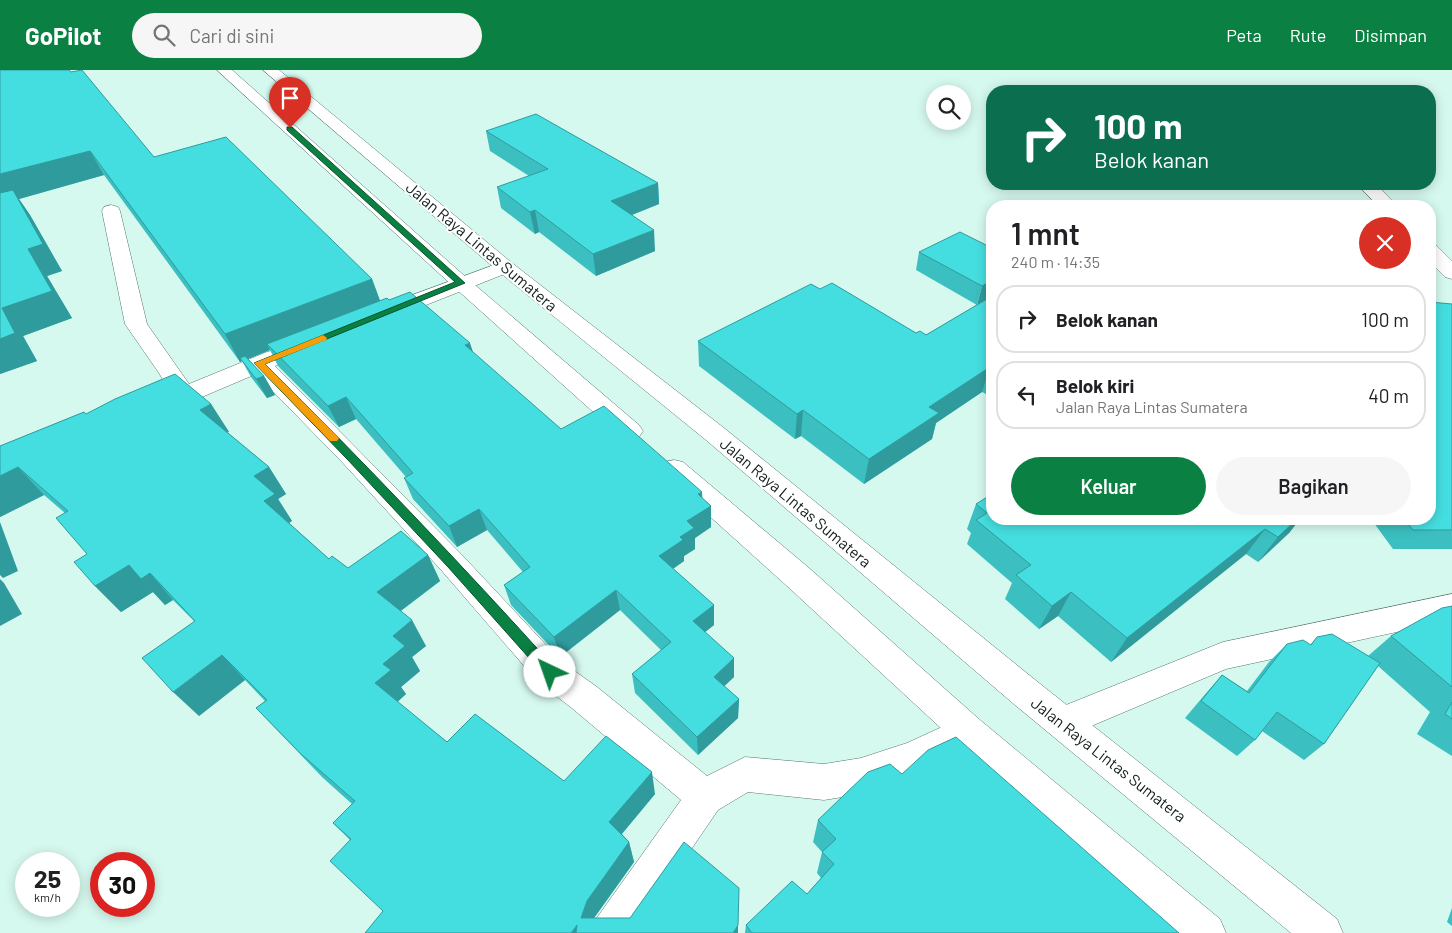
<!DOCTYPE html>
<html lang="id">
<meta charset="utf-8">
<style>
body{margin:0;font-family:Barlow,sans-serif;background:#f6f6f6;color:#202124;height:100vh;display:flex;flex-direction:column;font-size:19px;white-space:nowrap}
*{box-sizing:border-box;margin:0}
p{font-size:16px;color:#757577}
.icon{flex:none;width:28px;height:28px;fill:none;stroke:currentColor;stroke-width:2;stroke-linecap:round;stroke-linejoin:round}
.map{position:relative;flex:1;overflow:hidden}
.sheet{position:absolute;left:986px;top:130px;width:450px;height:325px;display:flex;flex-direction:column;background:#fff;border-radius:20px;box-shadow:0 2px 12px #0003}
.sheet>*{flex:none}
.top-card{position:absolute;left:986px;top:15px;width:450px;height:105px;border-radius:20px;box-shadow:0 2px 12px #0003;background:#0b6e4f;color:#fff;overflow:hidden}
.controls{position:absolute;left:926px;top:15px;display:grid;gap:10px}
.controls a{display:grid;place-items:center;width:45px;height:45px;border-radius:50%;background:#fff;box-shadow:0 2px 12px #0003;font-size:25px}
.speed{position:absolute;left:15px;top:782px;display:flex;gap:10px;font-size:25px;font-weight:700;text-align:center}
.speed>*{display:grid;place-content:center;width:65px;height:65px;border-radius:50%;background:#fff;box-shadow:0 2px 12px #0003;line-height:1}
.speed small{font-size:12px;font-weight:400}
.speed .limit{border:8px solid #d22;background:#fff;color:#111}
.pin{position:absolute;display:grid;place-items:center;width:42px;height:42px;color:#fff;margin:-51px -21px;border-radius:50% 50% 50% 0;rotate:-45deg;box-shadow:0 0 5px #0007}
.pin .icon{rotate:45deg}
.me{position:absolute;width:55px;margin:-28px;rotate:318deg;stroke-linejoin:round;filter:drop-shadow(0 0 4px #0008)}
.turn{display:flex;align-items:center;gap:18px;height:105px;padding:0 25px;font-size:22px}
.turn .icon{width:65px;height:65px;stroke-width:2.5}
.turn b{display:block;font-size:35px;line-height:42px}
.round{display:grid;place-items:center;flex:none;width:52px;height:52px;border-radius:26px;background:#f6f6f6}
.head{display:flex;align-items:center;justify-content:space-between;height:85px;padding:0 25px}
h1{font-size:30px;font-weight:600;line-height:38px}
.primary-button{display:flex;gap:10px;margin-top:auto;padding:10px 25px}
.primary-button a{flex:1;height:58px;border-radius:30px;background:#0b8043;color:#fff;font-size:20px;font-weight:600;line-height:58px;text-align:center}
.primary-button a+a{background:#f6f6f6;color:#202124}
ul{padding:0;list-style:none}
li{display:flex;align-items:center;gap:15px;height:68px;margin:0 10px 8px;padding:0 15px;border:2px solid #e0e0e0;border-radius:20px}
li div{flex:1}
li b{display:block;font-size:19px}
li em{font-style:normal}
header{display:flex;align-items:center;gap:30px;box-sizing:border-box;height:70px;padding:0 25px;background:#0b8043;color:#fff}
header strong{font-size:24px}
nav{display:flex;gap:28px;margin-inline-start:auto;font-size:18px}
.search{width:350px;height:45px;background:#f6f6f6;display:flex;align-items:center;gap:12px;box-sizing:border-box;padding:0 18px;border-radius:28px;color:#757577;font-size:19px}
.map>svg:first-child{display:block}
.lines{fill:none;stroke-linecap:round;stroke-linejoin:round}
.minor-casing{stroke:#56756d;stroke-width:1}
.highway-casing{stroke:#56756d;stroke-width:1}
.minor{fill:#fff;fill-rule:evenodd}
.highway{fill:#fff;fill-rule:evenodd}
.wall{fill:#3bbfc1}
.shaded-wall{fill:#309b9d}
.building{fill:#45dee0;stroke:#309b9d}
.route{fill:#0b8043;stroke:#07532c}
.slow{fill:#f59e0b}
.labels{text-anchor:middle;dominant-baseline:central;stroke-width:4;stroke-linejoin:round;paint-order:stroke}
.street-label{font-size:16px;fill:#0e1b18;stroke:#fff}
</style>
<header>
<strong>GoPilot</strong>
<div class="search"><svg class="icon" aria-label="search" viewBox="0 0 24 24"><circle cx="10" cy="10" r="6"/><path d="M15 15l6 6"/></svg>Cari di sini</div>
<nav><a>Peta</a><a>Rute</a><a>Disimpan</a></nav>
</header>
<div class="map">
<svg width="1452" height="863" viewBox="0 0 1452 863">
<rect width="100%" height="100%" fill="#d6f9ef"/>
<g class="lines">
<g class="minor-casing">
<g id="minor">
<polygon points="1357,114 1376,114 1397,136 1378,136"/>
<polygon points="111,135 118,137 120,141 147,254 189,314 267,282 275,280 283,282 286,287 283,292 275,296 462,485 562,592 597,617 707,706 745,687 824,694 861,688 907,673 968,645 980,650 985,661 980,672 927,699 861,724 824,730 748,722 718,740 634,863 590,863 596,849 681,730 573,639 538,612 442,501 342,392 256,304 169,341 160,343 151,341 148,335 151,329 170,322 159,303 125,254 102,141 104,137"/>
<polygon points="1430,174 1437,176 1452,191 1452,209 1445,207 1430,192"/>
<polygon points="505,191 512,193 515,197 512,201 393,248 385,249 377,248 374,243 377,238"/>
<polygon points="1452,524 1452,550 1226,599 1063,668 1051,663 1046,652 1051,641 1223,572"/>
</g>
</g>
<g class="highway-casing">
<g id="highway">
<polygon points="217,0 232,0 468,209 639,355 643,361 639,367 630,370 621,367 454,217"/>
<polygon points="263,0 279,0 512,193 724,358 1039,613 1337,849 1343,863 1291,863 1015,635 706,370 498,201"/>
<polygon points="674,390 683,392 809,498 980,650 1220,849 1226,863 1175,863 956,672 787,516 665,406 661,399 665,392"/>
</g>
</g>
<use href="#minor" class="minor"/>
<use href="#highway" class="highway"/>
</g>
<g class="wall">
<polygon points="0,0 372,209 380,231 389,230 473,283 561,359 702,428 711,436 711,457 695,468 695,479 684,486 684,491 673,499 714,535 714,555 705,562 734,607 724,616 739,629 738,648 698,685 635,623 632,604 661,580 620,540 560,587 511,535 504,515 523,502 487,460 457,477 413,429 404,408 406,407 356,349 339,357 278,296 270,280 248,289 264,306 275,325 267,328 251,307 242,291 240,292 104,105 19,129 30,145 62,201 47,206 72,248 23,266 37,291 0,304"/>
<polygon points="486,61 658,113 659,134 632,145 655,181 596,206 539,162 535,164 501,138 497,117 529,106 490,81"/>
<polygon points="992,178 977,235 916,200 919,182"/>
<polygon points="820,219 916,263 926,265 992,226 992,320 986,324 982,322 936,353 932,369 864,414 801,366 795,369 699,296 698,271"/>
<polygon points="1452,234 1452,479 1393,479 1371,449 1430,449"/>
<polygon points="211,334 229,362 227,362 269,397 286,424 278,429 292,451 289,453 329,489 348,498 428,485 440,511 401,541 426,576 412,587 420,601 401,617 406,624 397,632 447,672 564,711 655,724 622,764 629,772 634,792 594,848 738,863 383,841 350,770 333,753 352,734 322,707 256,638 265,631 245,610 199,646 194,551 173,530 165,535 153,522 121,542 95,516 87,484 65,443 44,425 0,447 0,376 84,342 86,344"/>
<polygon points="976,434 1300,449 1289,463 1258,492 1246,484 1111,592 1058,546 1039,559 1005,529 1012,513 967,474 971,463 967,459"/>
<polygon points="1452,536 1452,686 1417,664 1430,642 1378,596 1324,674 1304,690 1262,661 1255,670 1237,686 1185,648 1207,622 1222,605 1247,621 1269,592 1287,574 1310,575 1317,567 1368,586 1391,566"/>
<polygon points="902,704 1179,863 745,863 746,855 807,824 821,808 817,803 822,782 813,772 818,750"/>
<polygon points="1452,838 1452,856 1447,852"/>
</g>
<g class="shaded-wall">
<polygon points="90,81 104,105 19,129 30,145 62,201 47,206 72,248 23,266 37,291 0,304 0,269 2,238 28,179 0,124 0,104"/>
<polygon points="658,113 659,134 614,152 611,131"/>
<polygon points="535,140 539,162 535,164 530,142"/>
<polygon points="654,160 655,181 596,206 593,184"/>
<polygon points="372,209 382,236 267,274 270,280 243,291 240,288 242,291 240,292 225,264"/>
<polygon points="992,210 992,226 977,235 982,216"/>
<polygon points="470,273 477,294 465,275"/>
<polygon points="990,297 982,322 936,353 932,369 864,414 869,389 929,337"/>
<polygon points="992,303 992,320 986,324"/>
<polygon points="264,306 275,325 267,328 256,309"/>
<polygon points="346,327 356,349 339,357 328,336"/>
<polygon points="211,334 229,362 218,367 200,340"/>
<polygon points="803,340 801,366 795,369 797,344"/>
<polygon points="18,397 44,425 0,447 0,406"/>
<polygon points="269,397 286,424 278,429 292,451 281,458 264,431 254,406"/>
<polygon points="702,422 703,441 711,436 711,457 695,468 695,479 684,486 684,491 661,507 659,486 680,467 698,424"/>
<polygon points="479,439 487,460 457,477 449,456"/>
<polygon points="1297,449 1300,449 1289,463 1258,492 1278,467"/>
<polygon points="0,452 18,501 3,508 0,505"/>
<polygon points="1265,459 1246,484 1111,592 1127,568"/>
<polygon points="428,485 440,511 391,548 377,522"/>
<polygon points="129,495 153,522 121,542 95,516"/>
<polygon points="150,503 173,530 165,535 141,509"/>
<polygon points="0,509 4,513 22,544 0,556"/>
<polygon points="616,520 620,540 560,587 554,567"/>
<polygon points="1071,522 1058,546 1039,559 1052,536"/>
<polygon points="714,535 714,555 694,571 693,551"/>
<polygon points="412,550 426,576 412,587 420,601 401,617 406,624 391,638 375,613 383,594 393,566"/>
<polygon points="222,585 245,610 199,646 173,622"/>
<polygon points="734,588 734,607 714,626 714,607"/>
<polygon points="739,629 738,648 698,685 697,667"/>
<polygon points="652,702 655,724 615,772 609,752"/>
<polygon points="629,772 634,792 594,848 581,848 587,831"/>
<polygon points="577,855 581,863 571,863"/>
<polygon points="738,855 738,863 733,863"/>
</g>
<g class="building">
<polygon points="0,0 69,0 71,2 82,0 154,87 226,67 372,209 225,264 90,81 0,104"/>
<polygon points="536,44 658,113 611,131 654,160 593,184 535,140 530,142 497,117 548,99 486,61"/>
<polygon points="13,120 43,174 28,179 52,221 2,238 15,263 0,269 0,123"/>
<polygon points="960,162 992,178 992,210 982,216 919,182"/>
<polygon points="832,213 916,263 920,261 926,265 992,226 992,298 990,297 929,337 939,343 869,389 803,340 797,344 698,271 811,214 820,219"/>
<polygon points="410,222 470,273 465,275 561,359 604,336 702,422 698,424 711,436 687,451 694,458 680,467 683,470 659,486 714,535 693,551 734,588 714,607 739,629 697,667 632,604 671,572 616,520 554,567 504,515 530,497 479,439 449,456 404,408 413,403 346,327 328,336 267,274 387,228 389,230"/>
<polygon points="1430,232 1452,234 1452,460 1413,460 1404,449 1430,449"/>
<polygon points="245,286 264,306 256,309 240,288"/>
<polygon points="175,304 211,334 200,340 269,397 254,406 275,424 264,431 329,489 332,486 348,498 401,461 428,485 377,522 412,550 393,566 405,576 383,594 391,600 375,613 447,672 475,644 564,711 606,666 652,702 609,752 629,772 587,831 581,848 630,848 684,772 739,818 738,855 733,863 576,863 577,855 571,863 365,863 383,841 330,791 351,769 333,753 355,731 301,684 256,638 267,630 222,585 173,622 142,588 195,551 150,503 141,509 129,495 95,516 74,492 87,484 56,448 68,441 18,397 0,406 0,376 84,342 86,344 115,329"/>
<polygon points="992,424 992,449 1297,449 1278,467 1265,459 1127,568 1071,522 1052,536 1016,505 1031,495 976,450 987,443 976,434"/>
<polygon points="1452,536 1452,617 1391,566 1442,538"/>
<polygon points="1332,564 1380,593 1324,674 1277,642 1255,670 1201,631 1222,605 1249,623 1287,574 1303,570 1311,575 1317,567"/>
<polygon points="1452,632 1452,649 1445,644"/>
<polygon points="956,667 1179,863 752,863 746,855 792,811 807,824 834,794 822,782 836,769 818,750 868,702 890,694 902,704 928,680"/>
</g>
<path class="route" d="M 287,57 L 292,57 L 465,213 L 265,294 C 365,393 461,494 555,598 L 557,602 L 555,607 L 550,608 L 546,607 L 448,497 L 347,389 L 254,293 L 455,212 L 287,60 Z"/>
<polygon class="slow" points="323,265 327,268 326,270 265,294 339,368 337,371 330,371 254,293"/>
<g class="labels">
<g class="street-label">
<text transform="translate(482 176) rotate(40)">Jalan Raya Lintas Sumatera</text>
<text transform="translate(796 432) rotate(40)">Jalan Raya Lintas Sumatera</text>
<text transform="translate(1109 689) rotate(38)">Jalan Raya Lintas Sumatera</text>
</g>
</g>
</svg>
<div class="controls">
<a><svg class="icon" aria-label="search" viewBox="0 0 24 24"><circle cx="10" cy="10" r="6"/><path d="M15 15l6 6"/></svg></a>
</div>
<div class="speed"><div>25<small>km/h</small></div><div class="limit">30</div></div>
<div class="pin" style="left:290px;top:58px;background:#d93025"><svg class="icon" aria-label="arrive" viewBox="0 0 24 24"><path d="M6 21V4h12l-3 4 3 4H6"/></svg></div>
<svg class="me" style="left:550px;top:602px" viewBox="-20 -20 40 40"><circle r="19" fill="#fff"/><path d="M0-13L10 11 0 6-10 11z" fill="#0b8043"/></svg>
<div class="top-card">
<div class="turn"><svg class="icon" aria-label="right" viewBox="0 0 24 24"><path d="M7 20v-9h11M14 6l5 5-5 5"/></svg><div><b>100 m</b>Belok kanan</div></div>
</div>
<section class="sheet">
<div class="head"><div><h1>1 mnt</h1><p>240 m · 14:35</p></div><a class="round" style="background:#d93025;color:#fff"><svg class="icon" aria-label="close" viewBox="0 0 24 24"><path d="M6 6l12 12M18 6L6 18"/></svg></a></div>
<ul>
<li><svg class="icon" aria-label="right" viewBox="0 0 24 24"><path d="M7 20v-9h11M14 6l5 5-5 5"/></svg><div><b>Belok kanan</b></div><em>100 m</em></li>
<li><svg class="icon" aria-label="left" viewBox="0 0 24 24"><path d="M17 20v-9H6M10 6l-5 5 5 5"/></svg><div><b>Belok kiri</b><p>Jalan Raya Lintas Sumatera</p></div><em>40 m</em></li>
</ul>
<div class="primary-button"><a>Keluar</a><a>Bagikan</a></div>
</section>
</div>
